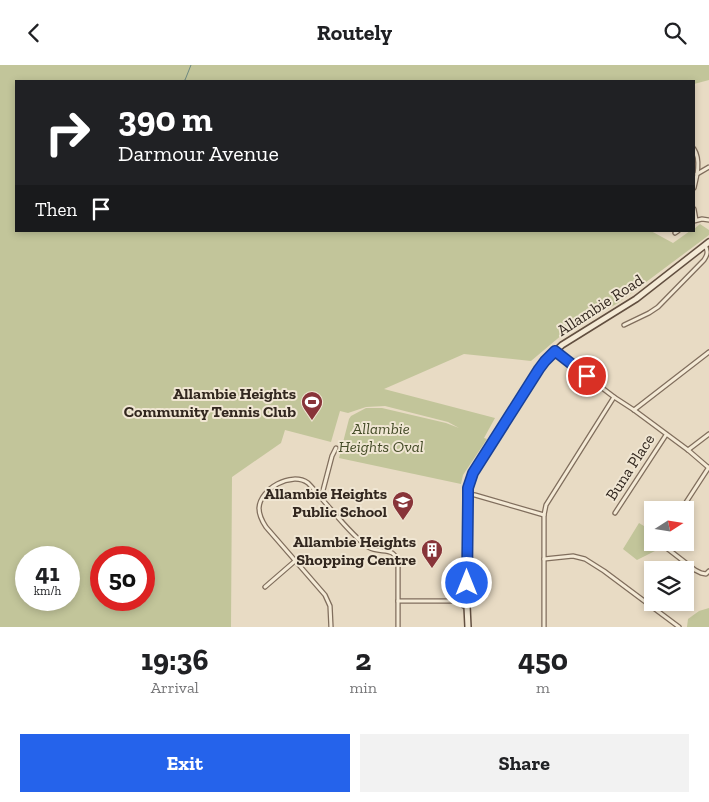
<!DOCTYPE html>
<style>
body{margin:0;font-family:"Zilla Slab",serif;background:#f2f2f2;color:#202124;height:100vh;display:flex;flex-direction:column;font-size:19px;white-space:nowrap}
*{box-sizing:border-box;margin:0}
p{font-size:16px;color:#757577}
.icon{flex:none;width:28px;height:28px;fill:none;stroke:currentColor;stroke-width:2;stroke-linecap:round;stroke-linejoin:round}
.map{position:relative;height:562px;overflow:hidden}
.drawer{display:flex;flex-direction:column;background:#fff;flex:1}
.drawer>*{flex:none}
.banner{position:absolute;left:15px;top:15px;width:680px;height:152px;border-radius:0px;box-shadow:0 2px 8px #0003;background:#202124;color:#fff;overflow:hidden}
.needle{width:32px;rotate:78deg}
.tools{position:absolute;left:644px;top:436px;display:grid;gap:10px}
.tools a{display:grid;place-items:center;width:50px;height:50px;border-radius:0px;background:#fff;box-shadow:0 2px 8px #0003;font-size:25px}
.speed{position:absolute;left:15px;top:481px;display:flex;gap:10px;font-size:25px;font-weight:700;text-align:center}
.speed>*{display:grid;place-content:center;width:65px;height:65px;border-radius:50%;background:#fff;box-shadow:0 2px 8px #0003;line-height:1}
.speed small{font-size:12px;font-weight:400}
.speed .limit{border:8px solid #d22;background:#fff;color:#111}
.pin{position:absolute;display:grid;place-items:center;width:42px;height:42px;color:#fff;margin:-21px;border:2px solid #fff;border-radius:50%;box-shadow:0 1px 5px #0007}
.me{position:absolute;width:55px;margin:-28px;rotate:0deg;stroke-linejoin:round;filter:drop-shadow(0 0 4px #0008)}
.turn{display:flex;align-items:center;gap:18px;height:105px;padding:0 20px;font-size:22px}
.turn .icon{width:65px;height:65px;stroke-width:2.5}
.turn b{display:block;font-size:35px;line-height:42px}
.then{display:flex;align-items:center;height:48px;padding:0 20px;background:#0003;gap:10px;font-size:19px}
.eta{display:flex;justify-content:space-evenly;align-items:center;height:85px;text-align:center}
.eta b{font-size:30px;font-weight:700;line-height:35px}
.button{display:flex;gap:10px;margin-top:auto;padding:10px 20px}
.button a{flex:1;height:58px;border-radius:0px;background:#2563eb;color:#fff;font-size:20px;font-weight:700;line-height:58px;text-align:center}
.button a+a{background:#f2f2f2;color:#202124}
header{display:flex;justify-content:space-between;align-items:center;height:65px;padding:0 20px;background:#fff;font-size:22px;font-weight:700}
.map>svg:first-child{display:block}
.green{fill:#c2c59a;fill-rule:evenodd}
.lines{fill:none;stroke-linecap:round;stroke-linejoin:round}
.stream{stroke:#6e8980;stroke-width:1}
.street-casing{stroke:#806e5d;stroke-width:5.5}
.secondary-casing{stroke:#624f40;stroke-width:8}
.street{stroke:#f4ead6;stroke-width:3}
.secondary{stroke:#f4ead6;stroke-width:5}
.route-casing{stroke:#184099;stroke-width:12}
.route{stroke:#2563eb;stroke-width:9}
.labels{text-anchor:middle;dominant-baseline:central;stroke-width:4;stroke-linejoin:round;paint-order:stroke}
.street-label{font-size:16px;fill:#32271f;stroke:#f0e6d3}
.poi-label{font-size:16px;font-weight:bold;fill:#32271f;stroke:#f0e6d3;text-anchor:end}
.park-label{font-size:16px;font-style:italic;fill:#454c28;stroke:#f0e6d3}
</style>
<header><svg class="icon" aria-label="back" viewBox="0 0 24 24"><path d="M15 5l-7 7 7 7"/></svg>Routely<svg class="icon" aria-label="search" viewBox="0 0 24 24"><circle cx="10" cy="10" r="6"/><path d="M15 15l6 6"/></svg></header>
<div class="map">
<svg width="709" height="562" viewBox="0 0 709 562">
<rect width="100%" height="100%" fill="#e8dbc4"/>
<g class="green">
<path d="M 0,0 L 709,0 L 709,15 L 694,19 L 694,16 L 16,16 L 16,166 L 651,166 L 673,178 L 690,166 L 694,166 L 694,164 L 700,159 L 709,165 L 709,170 L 618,238 L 563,269 L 531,296 L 464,289 L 384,324 L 495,353 L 484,373 L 487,374 L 463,410 L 461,419 L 339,393 L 349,354 L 351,351 L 366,343 L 382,343 L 446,358 L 459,363 L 448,357 L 385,341 L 366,342 L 348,348 L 340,346 L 331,377 L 285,365 L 281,378 L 232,412 L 231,562 L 0,562 ZM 26,492 L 69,492 L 69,535 L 26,535 ZM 101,492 L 144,492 L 144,535 L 101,535 Z"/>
<polygon points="639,458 652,466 652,478 661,478 663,482 637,495 623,484"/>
<polygon points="709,543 709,562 687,562 688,554 699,546"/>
</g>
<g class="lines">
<polyline class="stream" points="183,16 185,15 191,0"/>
<g class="street-casing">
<g id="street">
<path d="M 694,84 C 701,95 697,111 694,123"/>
<polyline points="697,109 709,102"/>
<polyline points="694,144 696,155"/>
<polyline points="694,156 702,154 709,155"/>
<polyline points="675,168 678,166"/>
<path d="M 624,260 L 649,248 L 658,242 L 704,195 C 708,189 708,186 705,180"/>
<polyline points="555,287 614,332 634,345 688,385 709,403"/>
<polyline points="634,345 709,287"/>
<path d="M 336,383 L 332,391 L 321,433 C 334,447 352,471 368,482 C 381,490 395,479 398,500 L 398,562"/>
<polyline points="688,385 709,369"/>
<polyline points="468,429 475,430 544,450"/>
<path d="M 321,433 C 317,428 312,422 308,418 C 291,406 260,424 259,443 C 259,450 262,456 266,462 L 325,530 L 330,541 L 331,562"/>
<polyline points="681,445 709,402"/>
<polyline points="615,448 666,370"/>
<polyline points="663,478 664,481 695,505 701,508 706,509 709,506"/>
<polyline points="544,494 573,491 585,494 604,506 679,562"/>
<polyline points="265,522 295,496"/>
<polyline points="398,536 462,536"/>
<polyline points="544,562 544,450 546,440 614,332"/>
</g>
</g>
<g class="secondary-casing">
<g id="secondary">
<polyline points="467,532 467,437 470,417 479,398 539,304 545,296 562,280 636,234 709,177"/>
<polyline points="467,532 464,533 462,536 464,540 467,541"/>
<polyline points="467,541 468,562"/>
</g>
</g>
<use href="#street" class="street"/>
<use href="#secondary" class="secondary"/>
</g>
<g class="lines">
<g class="route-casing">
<polyline id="route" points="467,518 468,435 468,423 473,408 539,304 545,296 555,286 587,311"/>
</g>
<use href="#route" class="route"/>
</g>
<defs>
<g id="stadium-pin" transform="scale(1.125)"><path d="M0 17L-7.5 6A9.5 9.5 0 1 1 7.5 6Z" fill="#883439" stroke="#f0e6d3"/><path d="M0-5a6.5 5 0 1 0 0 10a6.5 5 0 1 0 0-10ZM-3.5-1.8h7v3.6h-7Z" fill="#fff"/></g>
<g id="school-pin" transform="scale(1.125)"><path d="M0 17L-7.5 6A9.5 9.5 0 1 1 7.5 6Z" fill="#883439" stroke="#f0e6d3"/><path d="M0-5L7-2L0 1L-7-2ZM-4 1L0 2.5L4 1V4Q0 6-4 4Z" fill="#fff"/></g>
<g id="building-pin" transform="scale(1.125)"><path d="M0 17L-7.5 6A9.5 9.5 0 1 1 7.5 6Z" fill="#883439" stroke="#f0e6d3"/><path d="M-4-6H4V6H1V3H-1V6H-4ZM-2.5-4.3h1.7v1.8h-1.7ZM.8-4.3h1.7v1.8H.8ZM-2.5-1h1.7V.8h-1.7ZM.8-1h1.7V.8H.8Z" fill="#fff"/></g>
</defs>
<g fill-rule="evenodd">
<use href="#stadium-pin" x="312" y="337"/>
<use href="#school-pin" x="403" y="437"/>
<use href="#building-pin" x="432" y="485"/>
</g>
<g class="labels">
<g class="street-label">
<text transform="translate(600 240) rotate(-33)">Allambie Road</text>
<text transform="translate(630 402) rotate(-57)">Buna Place</text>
</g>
<g class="poi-label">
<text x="296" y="328">Allambie Heights<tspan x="296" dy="18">Community Tennis Club</tspan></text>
<text x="387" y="428">Allambie Heights<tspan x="387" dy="18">Public School</tspan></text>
<text x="416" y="476">Allambie Heights<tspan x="416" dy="18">Shopping Centre</tspan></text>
</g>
<g class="park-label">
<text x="381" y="363">Allambie<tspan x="381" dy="18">Heights Oval</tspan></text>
</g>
</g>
</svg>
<div class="tools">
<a><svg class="needle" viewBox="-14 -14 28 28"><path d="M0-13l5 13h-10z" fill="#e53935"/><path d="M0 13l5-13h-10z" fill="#757577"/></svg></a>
<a><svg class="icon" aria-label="layers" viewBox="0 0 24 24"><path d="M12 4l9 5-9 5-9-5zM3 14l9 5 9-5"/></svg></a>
</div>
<div class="speed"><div>41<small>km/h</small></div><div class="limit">50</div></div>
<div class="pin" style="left:587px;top:311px;background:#d93025"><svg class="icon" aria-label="arrive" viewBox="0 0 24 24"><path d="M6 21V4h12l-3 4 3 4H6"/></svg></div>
<svg class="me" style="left:467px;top:518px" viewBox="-20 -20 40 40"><circle r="17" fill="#2563eb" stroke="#fff" stroke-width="3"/><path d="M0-11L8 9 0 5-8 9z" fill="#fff"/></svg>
<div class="banner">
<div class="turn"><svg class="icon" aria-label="right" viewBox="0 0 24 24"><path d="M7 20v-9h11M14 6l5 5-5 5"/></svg><div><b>390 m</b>Darmour Avenue</div></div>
<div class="then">Then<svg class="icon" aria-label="arrive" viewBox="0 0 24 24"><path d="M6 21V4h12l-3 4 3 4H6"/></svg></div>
</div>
</div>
<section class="drawer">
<div class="eta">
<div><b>19:36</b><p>Arrival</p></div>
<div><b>2</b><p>min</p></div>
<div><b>450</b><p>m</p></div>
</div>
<div class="button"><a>Exit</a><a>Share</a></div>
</section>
